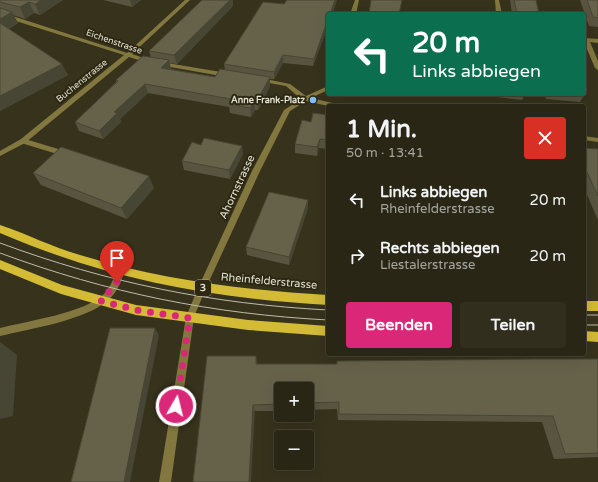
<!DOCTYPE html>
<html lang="de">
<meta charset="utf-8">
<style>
body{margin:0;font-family:"Varela Round",sans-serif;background:#312e1e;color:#f1f3f6;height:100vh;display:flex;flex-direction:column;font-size:15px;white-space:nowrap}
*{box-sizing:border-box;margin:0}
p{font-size:13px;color:#a5a5a0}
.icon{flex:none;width:22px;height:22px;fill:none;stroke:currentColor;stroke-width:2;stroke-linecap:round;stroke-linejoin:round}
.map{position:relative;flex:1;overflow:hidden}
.details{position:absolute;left:326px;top:104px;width:260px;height:252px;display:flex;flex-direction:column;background:#292615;border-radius:4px;box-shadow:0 4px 16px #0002,0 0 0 1px #454334}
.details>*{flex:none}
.guide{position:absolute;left:326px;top:12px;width:260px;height:84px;border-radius:4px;box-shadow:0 4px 16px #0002,0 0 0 1px #454334;background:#0b6e4f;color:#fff;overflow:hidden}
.controls{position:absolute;left:274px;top:382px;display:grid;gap:8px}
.controls a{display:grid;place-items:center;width:40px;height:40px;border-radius:4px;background:#292615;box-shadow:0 4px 16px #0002,0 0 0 1px #454334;font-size:20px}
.pin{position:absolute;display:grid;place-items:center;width:34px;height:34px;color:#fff;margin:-41px -17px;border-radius:50% 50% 50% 0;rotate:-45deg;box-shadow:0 0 4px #0007}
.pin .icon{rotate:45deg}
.me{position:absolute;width:44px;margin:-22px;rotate:8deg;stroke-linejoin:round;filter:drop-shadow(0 0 3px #0008)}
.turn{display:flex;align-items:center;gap:14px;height:84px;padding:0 20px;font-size:18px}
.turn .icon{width:52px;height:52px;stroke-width:2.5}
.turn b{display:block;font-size:28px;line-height:34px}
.round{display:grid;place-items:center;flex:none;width:42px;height:42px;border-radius:4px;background:#312e1e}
.head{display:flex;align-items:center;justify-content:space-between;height:68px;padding:0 20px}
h1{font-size:24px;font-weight:800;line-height:30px}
.button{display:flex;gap:8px;margin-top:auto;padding:8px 20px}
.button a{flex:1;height:46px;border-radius:4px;background:#db2777;color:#fff;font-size:16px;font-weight:800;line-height:46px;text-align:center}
.button a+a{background:#312e1e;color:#f1f3f6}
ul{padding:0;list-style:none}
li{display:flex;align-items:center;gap:12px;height:56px;padding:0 20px}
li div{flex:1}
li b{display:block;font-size:15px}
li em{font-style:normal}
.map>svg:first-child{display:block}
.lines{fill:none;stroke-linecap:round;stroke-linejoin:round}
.lane{fill:#82773f;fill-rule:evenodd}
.street{fill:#82773f;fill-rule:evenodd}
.primary{fill:#d3bb36;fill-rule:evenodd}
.tram{stroke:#bfbcac;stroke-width:1}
.wall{fill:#585440}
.shaded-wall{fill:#474534}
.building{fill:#66624a;stroke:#474534}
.route{stroke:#db2777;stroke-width:7;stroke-dasharray:0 12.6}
.poi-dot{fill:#80bdfa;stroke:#2d2812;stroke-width:1.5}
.labels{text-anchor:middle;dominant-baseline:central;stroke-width:4;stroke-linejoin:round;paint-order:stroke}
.far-street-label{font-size:9px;fill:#e2e0d2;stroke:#2d2812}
.far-poi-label{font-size:9px;font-weight:bold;fill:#e2e0d2;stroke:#2d2812;text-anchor:end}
.shield{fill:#2d2812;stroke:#aca998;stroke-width:1}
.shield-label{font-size:10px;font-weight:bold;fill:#e2e0d2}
.street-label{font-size:11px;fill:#e2e0d2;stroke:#2d2812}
</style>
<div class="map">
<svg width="598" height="482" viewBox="0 0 598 482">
<rect width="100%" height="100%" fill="#37321c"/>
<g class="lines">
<polygon class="lane" points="21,139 25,139 68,152 69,154 68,156 64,156 21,143"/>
<g class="street">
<polygon points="185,0 190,0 132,54 152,61 152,63 148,63 129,57 25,143 0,156 0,151 21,139 124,55 0,16 0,12 127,53"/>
<polygon points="355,0 359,0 356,14 350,14"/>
<polygon points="495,0 499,0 502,14 496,14"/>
<polygon points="584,38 598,39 598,43 590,42 598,61 598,70 595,68 584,42"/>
<polygon points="161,62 227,73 230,75 227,77 159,65 158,64"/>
<polygon points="260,78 290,84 306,96 328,86 328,90 311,98 337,104 340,106 328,106 306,101 290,111 260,171 206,288 194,317 171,482 159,482 186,317 198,288 252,171 284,110 301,99 286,86 258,81 257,80"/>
<polygon points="584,136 598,138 598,142 584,140"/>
<path d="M 121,267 L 124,268 L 125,271 C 121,281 117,293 108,300 C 87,320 29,329 0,336 L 0,328 C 27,321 86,313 105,293 C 111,286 114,277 118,268 Z"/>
</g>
<g class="primary">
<path d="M 0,225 C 27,234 52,247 80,255 C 161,280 244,290 328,295 L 328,305 C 210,298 110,280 0,233 Z"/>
<polygon points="0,260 62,285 136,305 248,320 328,326 328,336 248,330 136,315 61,294 0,269"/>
<rect x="584" y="301" width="14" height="10"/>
<polygon points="584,331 598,332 598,342 584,341"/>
</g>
<g class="tram">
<path d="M 0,243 C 108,283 213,304 328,310"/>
<path d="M 0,253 C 108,293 213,314 328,320"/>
<polyline points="584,315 598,315"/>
<polyline points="584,325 598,325"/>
</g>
</g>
<g class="wall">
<polygon points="0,0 63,0 40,15 34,13 25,19 13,15 18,23 9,29 68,75 0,111"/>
<polygon points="103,0 141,0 132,7"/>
<polygon points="337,0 332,14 328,14 328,26 313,66 283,63 274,79 270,79 270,86 258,110 255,110 251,117 230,113 229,107 148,93 120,119 121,122 103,139 79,131 75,122 116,82 116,80 151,58 149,51 233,6 177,64 169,63 171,69 215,77 225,70 224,64 284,4"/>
<polygon points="510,0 536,0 539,14 512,14"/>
<polygon points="580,0 598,0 598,27 589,26"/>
<polygon points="584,89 585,94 580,102 546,99 544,94 584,94"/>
<polygon points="495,94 525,94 522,100 496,97"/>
<polygon points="328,115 328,149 319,148 317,156 295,153 295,144 311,122"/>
<polygon points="584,148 598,149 598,220 584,188"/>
<polygon points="243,154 230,179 184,170 182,161"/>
<polygon points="33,173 154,188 127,219 41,185"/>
<polygon points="308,208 289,265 247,255 246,247"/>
<polygon points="598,359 598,457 554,459 542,422 338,420 337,409 307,410 307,389 281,389 281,411 255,411 193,482 258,364 337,364 337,361"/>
</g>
<g class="shaded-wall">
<polygon points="41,0 63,0 40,15 35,4"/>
<polygon points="130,0 141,0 132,7"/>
<polygon points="230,0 233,0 233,6 177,64 174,55"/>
<polygon points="335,0 337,0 332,14 330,14"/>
<polygon points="29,2 34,13 25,19 20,7"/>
<polygon points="12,12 18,23 3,33 0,27 0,19"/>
<polygon points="328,19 328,26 313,66 314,59"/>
<polygon points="283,55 283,63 274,79 274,72"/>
<polygon points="169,60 171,69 161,68"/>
<polygon points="62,64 68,75 0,111 0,96"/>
<polygon points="270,77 270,86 258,110 257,101"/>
<polygon points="145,84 148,93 120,119 121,122 103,139 99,131 114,112"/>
<polygon points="255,101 255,110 251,117 250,108"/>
<polygon points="320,139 319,148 317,156 317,147"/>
<polygon points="242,146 243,154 230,179 229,170"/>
<polygon points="149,176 154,188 127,219 121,208"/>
<polygon points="308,200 308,208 289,265 289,257"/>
<polygon points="155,328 159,335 130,482 124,482"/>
<polygon points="0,342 17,355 13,416 0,419"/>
<polygon points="256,356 258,364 256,364"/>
<polygon points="253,405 255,411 251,482 249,482"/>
</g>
<g class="building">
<polygon points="0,0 41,0 35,4 29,2 20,7 0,2"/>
<polygon points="202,0 230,0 174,55 149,51"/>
<polygon points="287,0 335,0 330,14 328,14 328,19 314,59 283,55 274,72 224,64 263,2 284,4"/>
<polygon points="371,0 402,0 399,14 369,14"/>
<polygon points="514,0 536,0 539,14 517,13"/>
<polygon points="587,0 598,0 598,18 593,17"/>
<polygon points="0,8 12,12 0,19"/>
<polygon points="0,23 62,64 0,96"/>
<polygon points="143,56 169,60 161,68 215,77 220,69 270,77 257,101 255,101 250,108 229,104 231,99 145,84 114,112 117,113 99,131 75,122 118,81 116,80"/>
<polygon points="313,113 328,115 328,140 320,139 317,147 295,144 302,120 311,122"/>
<polygon points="204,138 242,146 229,170 182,161 192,142 201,145"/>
<polygon points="61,147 149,176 121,208 33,173"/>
<polygon points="584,148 598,149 598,196 584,166"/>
<polygon points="269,192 308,200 289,257 246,247"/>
<polygon points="110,328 155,328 124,482 71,482"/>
<polygon points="207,356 256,356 256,364 337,364 337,361 534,359 598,359 598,453 565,454 553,416 339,414 339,402 307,403 307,389 281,389 281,404 253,405 249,482 193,482"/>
</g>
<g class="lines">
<polyline class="route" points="117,282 101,301 136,310 190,318 176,406"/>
</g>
<circle class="poi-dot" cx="313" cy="100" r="4"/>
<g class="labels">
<g class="far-street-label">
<text transform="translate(114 42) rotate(19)">Eichenstrasse</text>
<text transform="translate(82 81) rotate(-39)">Buchenstrasse</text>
</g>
<g class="far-poi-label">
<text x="305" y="100">Anne Frank-Platz</text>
</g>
<rect class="shield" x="195" y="280" width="16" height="16" rx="3"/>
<g class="shield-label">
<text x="203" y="288">3</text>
</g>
<g class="street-label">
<text transform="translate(237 187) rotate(-65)">Ahornstrasse</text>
<text transform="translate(269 281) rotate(5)">Rheinfelderstrasse</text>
</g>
</g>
</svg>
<div class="controls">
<a>+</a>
<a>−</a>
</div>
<div class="pin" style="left:117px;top:282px;background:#d93025"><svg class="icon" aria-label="arrive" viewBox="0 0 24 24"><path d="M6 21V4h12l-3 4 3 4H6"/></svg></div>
<svg class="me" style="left:176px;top:406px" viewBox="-20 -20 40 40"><circle r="17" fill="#db2777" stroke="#fff" stroke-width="3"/><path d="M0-11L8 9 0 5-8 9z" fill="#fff"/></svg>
<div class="guide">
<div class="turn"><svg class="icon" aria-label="left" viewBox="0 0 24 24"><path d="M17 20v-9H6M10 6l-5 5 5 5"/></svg><div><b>20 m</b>Links abbiegen</div></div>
</div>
<section class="details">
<div class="head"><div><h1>1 Min.</h1><p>50 m · 13:41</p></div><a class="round" style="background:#d93025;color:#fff"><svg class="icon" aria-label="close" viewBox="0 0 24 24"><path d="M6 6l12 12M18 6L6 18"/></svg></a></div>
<ul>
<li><svg class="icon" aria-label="left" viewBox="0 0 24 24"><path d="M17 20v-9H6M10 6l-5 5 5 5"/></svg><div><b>Links abbiegen</b><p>Rheinfelderstrasse</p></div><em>20 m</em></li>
<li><svg class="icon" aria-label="right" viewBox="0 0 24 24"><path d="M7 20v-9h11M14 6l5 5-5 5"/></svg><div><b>Rechts abbiegen</b><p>Liestalerstrasse</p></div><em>20 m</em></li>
</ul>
<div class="button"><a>Beenden</a><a>Teilen</a></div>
</section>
</div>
